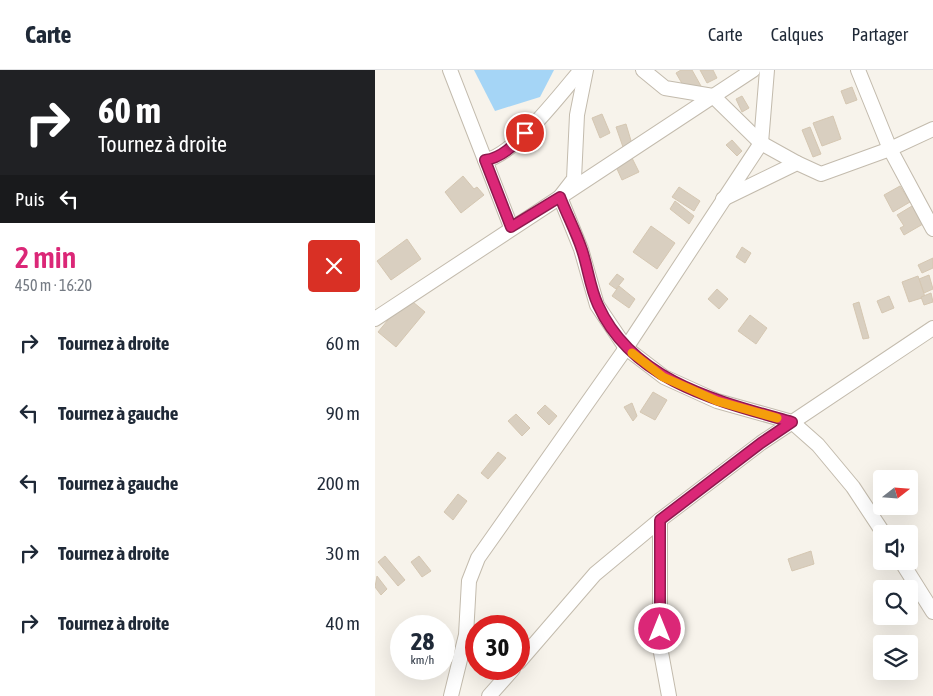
<!DOCTYPE html>
<html lang="fr">
<meta charset="utf-8">
<style>
body{margin:0;font-family:"Asap Condensed",sans-serif;background:#f6f6f7;color:#1f2937;height:100vh;display:flex;flex-direction:column;font-size:19px;white-space:nowrap}
*{box-sizing:border-box;margin:0}
p{font-size:16px;color:#747a83}
.icon{flex:none;width:28px;height:28px;fill:none;stroke:currentColor;stroke-width:2;stroke-linecap:round;stroke-linejoin:round}
.map{position:relative;flex:1;overflow:hidden}
.drawer{display:flex;flex-direction:column;background:#fff;width:375px}
.drawer>*{flex:none}
.hud{background:#202124;color:#fff;overflow:hidden}
.needle{width:32px;rotate:73deg}
.controls{position:absolute;left:498px;top:400px;display:grid;gap:10px}
.controls a{display:grid;place-items:center;width:45px;height:45px;border-radius:5px;background:#fff;box-shadow:0 5px 20px #0002;font-size:25px}
.speed{position:absolute;left:15px;top:545px;display:flex;gap:10px;font-size:25px;font-weight:700;text-align:center}
.speed>*{display:grid;place-content:center;width:65px;height:65px;border-radius:50%;background:#fff;box-shadow:0 5px 20px #0002;line-height:1}
.speed small{font-size:12px;font-weight:400}
.speed .limit{border:8px solid #d22;background:#fff;color:#111}
.pin{position:absolute;display:grid;place-items:center;width:42px;height:42px;color:#fff;margin:-21px;border:2px solid #fff;border-radius:50%;box-shadow:0 1px 5px #0007}
.me{position:absolute;width:55px;margin:-28px;rotate:0deg;stroke-linejoin:round;filter:drop-shadow(0 0 4px #0008)}
.turn{display:flex;align-items:center;gap:18px;height:105px;padding:0 15px;font-size:22px}
.turn .icon{width:65px;height:65px;stroke-width:2.5}
.turn b{display:block;font-size:35px;line-height:42px}
.then{display:flex;align-items:center;height:48px;padding:0 15px;background:#0003;gap:10px;font-size:19px}
.round{display:grid;place-items:center;flex:none;width:52px;height:52px;border-radius:5px;background:#f6f6f7}
.headline{display:flex;align-items:center;justify-content:space-between;height:85px;padding:0 15px}
h1{font-size:30px;font-weight:600;line-height:38px;color:#db2777}
ul{padding:0;list-style:none}
li{display:flex;align-items:center;gap:15px;height:70px;padding:0 15px}
li div{flex:1}
li b{display:block;font-size:19px}
li em{font-style:normal}
header{display:flex;align-items:center;gap:30px;box-sizing:border-box;height:70px;padding:0 25px;background:#fff;border-bottom:1px solid #e0e1e3}
header strong{font-size:24px}
nav{display:flex;gap:28px;margin-inline-start:auto;font-size:18px}
main{display:flex;flex:1;min-height:0}
.map>svg:first-child{display:block}
.water{fill:#a5d5f6}
.building{fill:#d9cfc0;stroke:#d5c7b2}
.lines{fill:none;stroke-linecap:round;stroke-linejoin:round}
.minor-casing{stroke:#c3bbad;stroke-width:16}
.minor{stroke:#fff;stroke-width:14}
.route-casing{stroke:#8e194d;stroke-width:12}
.route{stroke:#db2777;stroke-width:9}
.slow{stroke:#f59e0b;stroke-width:9}
</style>
<header>
<strong>Carte</strong>
<nav><a>Carte</a><a>Calques</a><a>Partager</a></nav>
</header>
<main>
<section class="drawer">
<div class="hud">
<div class="turn"><svg class="icon" aria-label="right" viewBox="0 0 24 24"><path d="M7 20v-9h11M14 6l5 5-5 5"/></svg><div><b>60 m</b>Tournez à droite</div></div>
<div class="then">Puis<svg class="icon" aria-label="left" viewBox="0 0 24 24"><path d="M17 20v-9H6M10 6l-5 5 5 5"/></svg></div>
</div>
<div class="headline"><div><h1>2 min</h1><p>450 m · 16:20</p></div><a class="round" style="background:#d93025;color:#fff"><svg class="icon" aria-label="close" viewBox="0 0 24 24"><path d="M6 6l12 12M18 6L6 18"/></svg></a></div>
<ul>
<li><svg class="icon" aria-label="right" viewBox="0 0 24 24"><path d="M7 20v-9h11M14 6l5 5-5 5"/></svg><div><b>Tournez à droite</b></div><em>60 m</em></li>
<li><svg class="icon" aria-label="left" viewBox="0 0 24 24"><path d="M17 20v-9H6M10 6l-5 5 5 5"/></svg><div><b>Tournez à gauche</b></div><em>90 m</em></li>
<li><svg class="icon" aria-label="left" viewBox="0 0 24 24"><path d="M17 20v-9H6M10 6l-5 5 5 5"/></svg><div><b>Tournez à gauche</b></div><em>200 m</em></li>
<li><svg class="icon" aria-label="right" viewBox="0 0 24 24"><path d="M7 20v-9h11M14 6l5 5-5 5"/></svg><div><b>Tournez à droite</b></div><em>30 m</em></li>
<li><svg class="icon" aria-label="right" viewBox="0 0 24 24"><path d="M7 20v-9h11M14 6l5 5-5 5"/></svg><div><b>Tournez à droite</b></div><em>40 m</em></li>
</ul>
</section>
<div class="map">
<svg width="558" height="626" viewBox="0 0 558 626">
<rect width="100%" height="100%" fill="#f7f3eb"/>
<polygon class="water" points="99,0 179,0 165,27 120,41"/>
<g class="building">
<polygon points="306,0 317,0 326,16 313,24 301,3"/>
<polygon points="325,0 338,0 342,8 332,13"/>
<polygon points="477,17 482,30 471,34 466,21"/>
<polygon points="367,26 374,38 367,42 361,29"/>
<polygon points="227,44 235,63 225,68 217,48"/>
<polygon points="458,46 466,69 447,76 438,53"/>
<polygon points="251,54 257,74 248,77 241,57"/>
<polygon points="435,57 446,84 438,87 427,60"/>
<polygon points="357,70 367,81 362,86 351,75"/>
<polygon points="254,82 264,102 247,110 238,90"/>
<polygon points="88,106 99,119 102,117 109,125 86,143 70,122"/>
<polygon points="525,116 535,132 518,142 509,125"/>
<polygon points="304,117 325,131 319,141 297,127"/>
<polygon points="300,131 319,146 314,154 295,139"/>
<polygon points="537,136 548,154 529,165 525,158 529,156 522,145"/>
<polygon points="276,156 300,173 282,199 258,182"/>
<polygon points="32,169 46,189 16,210 2,191"/>
<polygon points="367,177 376,183 370,193 361,187"/>
<polygon points="558,188 558,198 547,203 543,195"/>
<polygon points="242,204 249,209 241,219 234,214"/>
<polygon points="554,205 558,219 549,223 544,209"/>
<polygon points="543,206 550,227 534,232 527,212"/>
<polygon points="244,216 260,229 254,238 237,226"/>
<polygon points="342,219 353,229 344,239 333,229"/>
<polygon points="556,223 558,232 549,235 546,227"/>
<polygon points="514,226 519,238 507,243 502,231"/>
<polygon points="32,227 50,242 21,277 3,262"/>
<polygon points="484,232 494,268 488,269 478,234"/>
<polygon points="375,245 392,258 381,274 363,261"/>
<polygon points="278,322 292,330 280,350 265,342"/>
<polygon points="257,333 262,346 258,351 249,337"/>
<polygon points="170,335 182,346 174,355 162,343"/>
<polygon points="141,344 155,358 147,366 133,351"/>
<polygon points="123,382 131,388 113,409 106,403"/>
<polygon points="83,424 92,431 78,450 69,442"/>
<polygon points="436,481 439,494 417,501 413,489"/>
<polygon points="10,486 30,510 23,516 3,492"/>
<polygon points="44,486 56,501 47,507 36,492"/>
<polygon points="2,506 12,519 6,525 0,517"/>
</g>
<g class="lines">
<g class="minor-casing">
<g id="minor">
<polyline points="75,0 136,157"/>
<polyline points="211,0 202,45 199,109 185,127 206,179 222,235 251,278 289,307 342,331 417,352 443,375 478,417 509,464"/>
<polyline points="268,0 290,18 338,26 386,73 422,93"/>
<polyline points="483,0 515,79 558,159"/>
<path d="M 110,90 C 138,87 187,22 206,0"/>
<polyline points="348,129 422,93 446,104 515,79 558,59"/>
<polyline points="0,249 378,0"/>
<polyline points="285,450 285,577 294,626"/>
<polyline points="526,491 558,542"/>
<polyline points="144,592 220,504 285,450 386,373 558,258"/>
<polyline points="76,626 91,565 94,511 103,488 251,278 386,73 392,0"/>
<polyline points="114,626 138,599"/>
</g>
</g>
<use href="#minor" class="minor"/>
</g>
<g class="lines">
<g class="route-casing">
<path id="route" d="M 150,63 C 140,74 127,88 110,90 L 136,157 L 185,127 C 192,145 201,162 207,180 C 213,198 215,218 223,235 C 258,312 343,331 417,352 L 386,373 L 285,450 L 285,559"/>
</g>
<use href="#route" class="route"/>
<polyline class="slow" points="257,283 288,307 342,331 402,348"/>
</g>
</svg>
<div class="controls">
<a><svg class="needle" viewBox="-14 -14 28 28"><path d="M0-13l5 13h-10z" fill="#e53935"/><path d="M0 13l5-13h-10z" fill="#747a83"/></svg></a>
<a><svg class="icon" aria-label="sound" viewBox="0 0 24 24"><path d="M4 9h4l5-4v14l-5-4H4zM17 9q2 3 0 6"/></svg></a>
<a><svg class="icon" aria-label="search" viewBox="0 0 24 24"><circle cx="10" cy="10" r="6"/><path d="M15 15l6 6"/></svg></a>
<a><svg class="icon" aria-label="layers" viewBox="0 0 24 24"><path d="M12 4l9 5-9 5-9-5zM3 14l9 5 9-5"/></svg></a>
</div>
<div class="speed"><div>28<small>km/h</small></div><div class="limit">30</div></div>
<div class="pin" style="left:150px;top:63px;background:#d93025"><svg class="icon" aria-label="arrive" viewBox="0 0 24 24"><path d="M6 21V4h12l-3 4 3 4H6"/></svg></div>
<svg class="me" style="left:285px;top:559px" viewBox="-20 -20 40 40"><circle r="17" fill="#db2777" stroke="#fff" stroke-width="3"/><path d="M0-11L8 9 0 5-8 9z" fill="#fff"/></svg>
</div>
</main>
